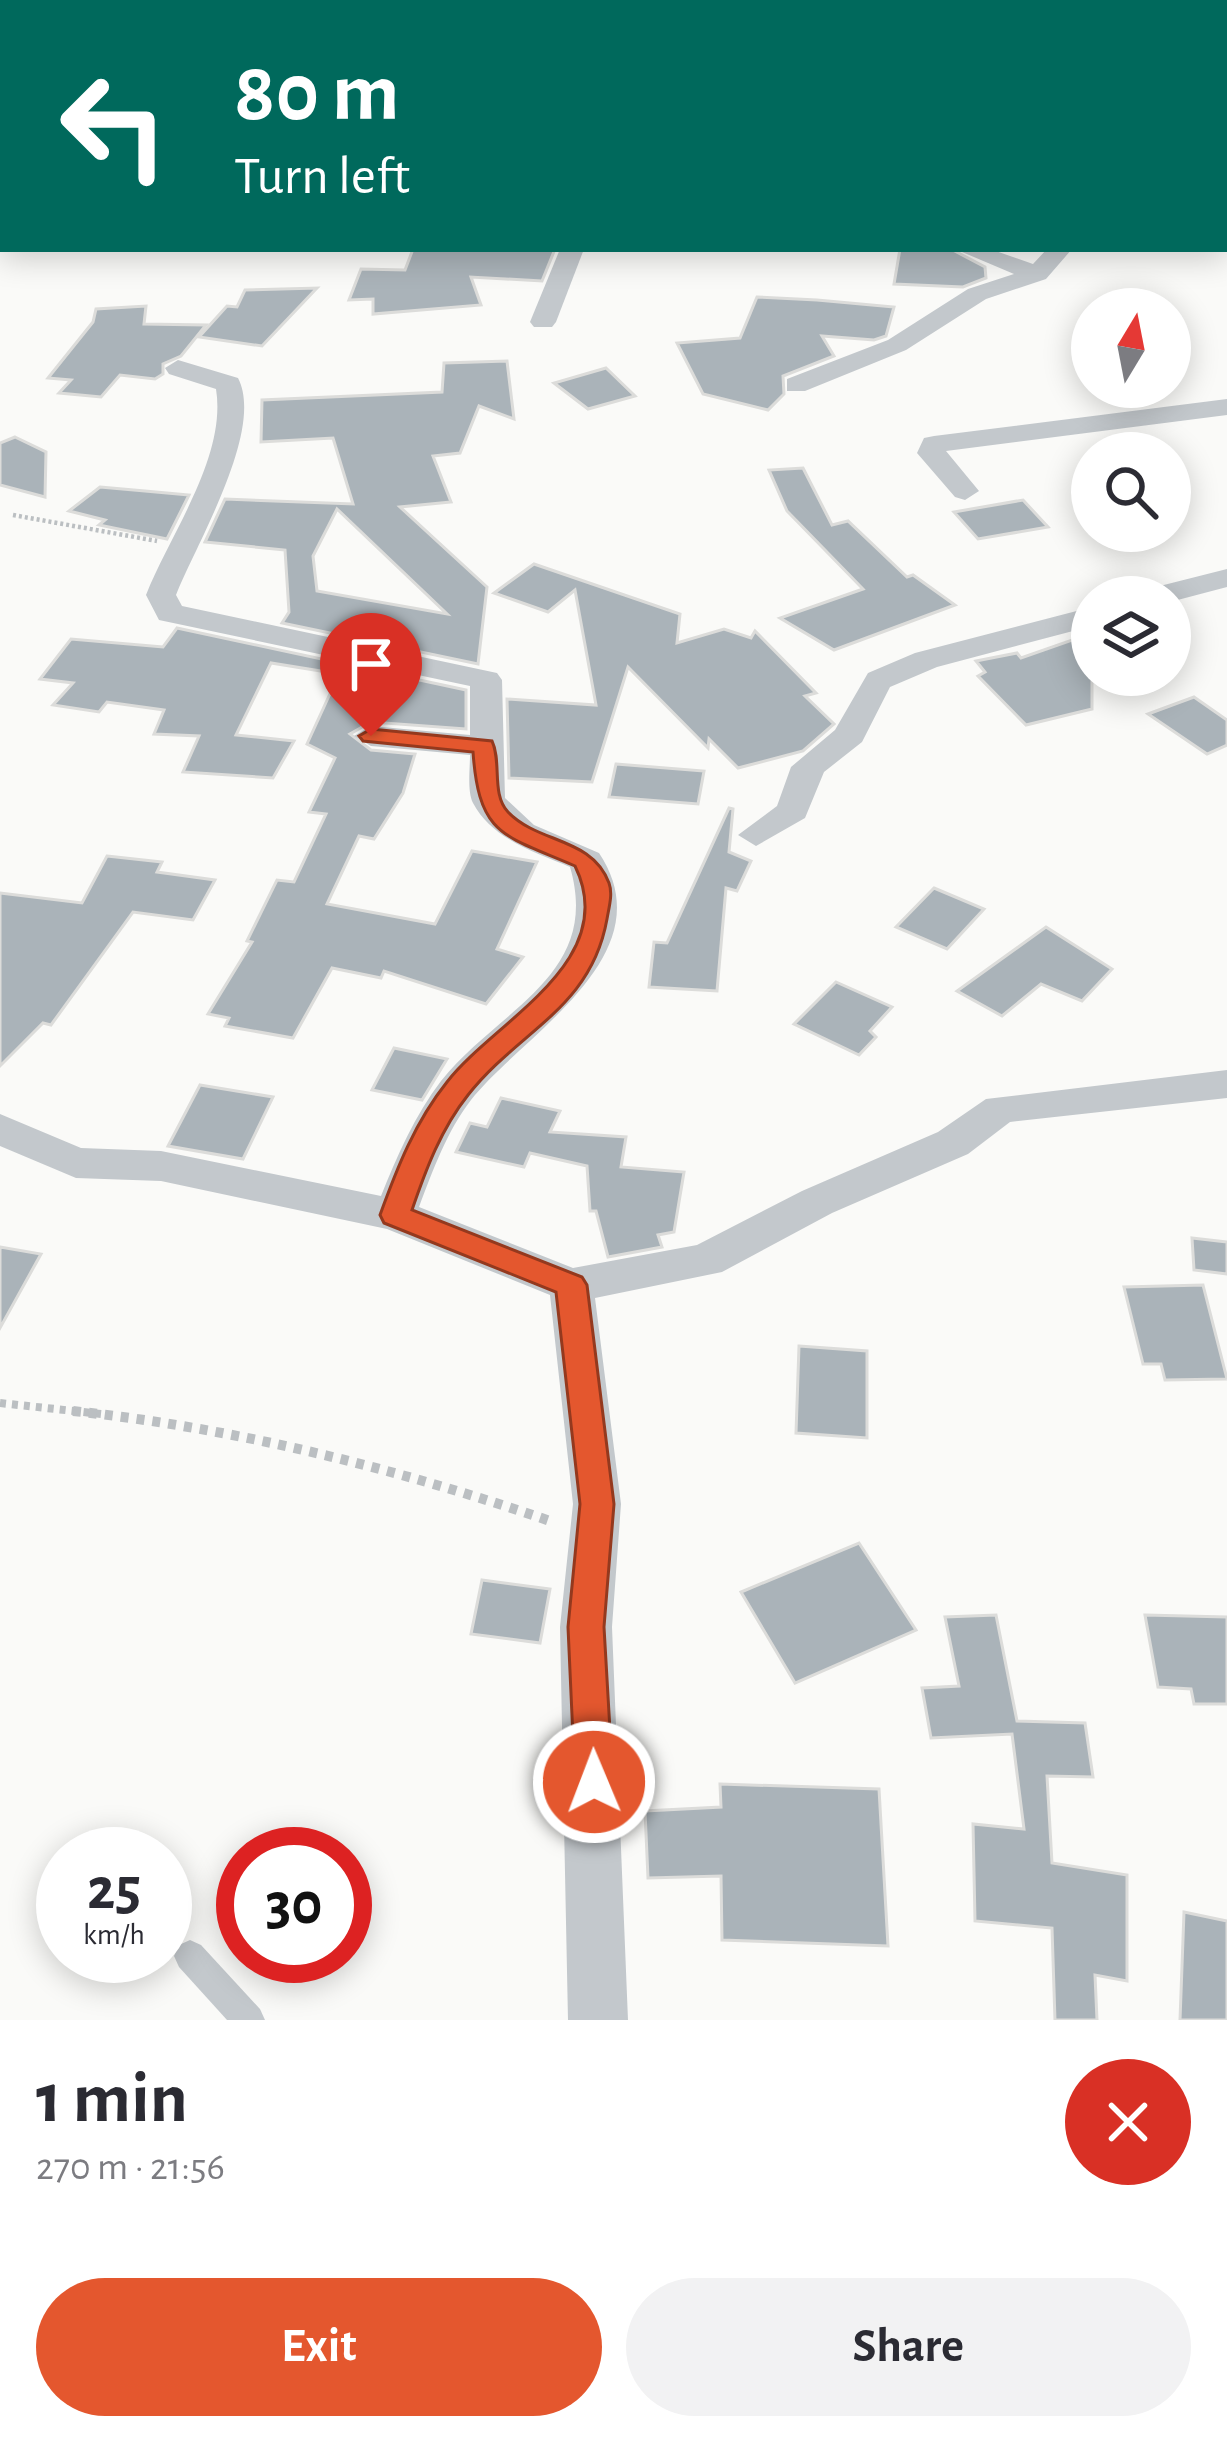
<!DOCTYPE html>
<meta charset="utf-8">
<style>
body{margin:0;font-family:"Alegreya Sans",sans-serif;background:#f2f2f3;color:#2b2b33;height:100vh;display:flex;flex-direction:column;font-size:45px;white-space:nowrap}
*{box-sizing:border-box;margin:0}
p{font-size:39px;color:#7c7c81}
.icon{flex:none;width:66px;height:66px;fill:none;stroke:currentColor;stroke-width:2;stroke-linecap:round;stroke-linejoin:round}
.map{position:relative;height:2020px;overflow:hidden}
.drawer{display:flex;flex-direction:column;background:#fff;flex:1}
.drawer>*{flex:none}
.banner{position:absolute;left:0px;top:0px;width:1227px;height:252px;box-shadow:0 6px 30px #0003;background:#00695c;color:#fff;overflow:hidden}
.needle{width:78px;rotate:10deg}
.tools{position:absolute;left:1071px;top:288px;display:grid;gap:24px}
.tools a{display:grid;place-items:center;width:120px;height:120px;border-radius:50%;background:#fff;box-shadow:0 6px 30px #0003;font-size:60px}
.speed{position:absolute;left:36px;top:1827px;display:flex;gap:24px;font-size:60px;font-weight:700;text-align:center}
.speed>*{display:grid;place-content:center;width:156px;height:156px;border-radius:50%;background:#fff;box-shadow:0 6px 30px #0003;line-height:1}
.speed small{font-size:30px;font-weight:400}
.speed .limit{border:18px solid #d22;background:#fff;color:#111}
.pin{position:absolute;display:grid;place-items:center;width:102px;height:102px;color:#fff;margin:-123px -51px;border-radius:50% 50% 50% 0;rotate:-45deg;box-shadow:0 0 12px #0007}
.pin .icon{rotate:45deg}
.me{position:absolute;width:132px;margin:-66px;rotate:359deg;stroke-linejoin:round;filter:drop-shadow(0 0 9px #0008)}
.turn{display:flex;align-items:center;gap:42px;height:252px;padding:0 36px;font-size:54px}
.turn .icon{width:156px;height:156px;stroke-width:2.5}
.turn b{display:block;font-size:84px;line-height:102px}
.round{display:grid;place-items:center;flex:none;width:126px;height:126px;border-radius:63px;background:#f2f2f3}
.overview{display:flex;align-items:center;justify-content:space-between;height:204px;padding:0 36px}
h1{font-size:72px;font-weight:700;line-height:90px}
.action{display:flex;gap:24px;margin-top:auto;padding:24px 36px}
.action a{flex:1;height:138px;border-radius:72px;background:#e4572e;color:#fff;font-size:48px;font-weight:700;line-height:138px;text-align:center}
.action a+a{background:#f2f2f3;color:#2b2b33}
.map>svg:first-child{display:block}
.building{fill:#aab3b9;stroke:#dcdcda;stroke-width:3;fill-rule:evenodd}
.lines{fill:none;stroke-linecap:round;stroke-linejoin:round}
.path-far2{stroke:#bbbfc2;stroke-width:4.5;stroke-dasharray:3 3;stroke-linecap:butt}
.path-far1{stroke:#bbbfc2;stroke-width:8;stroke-dasharray:6 6;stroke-linecap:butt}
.path{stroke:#bbbfc2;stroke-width:10;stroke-dasharray:8 8;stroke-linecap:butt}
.lane{fill:#c3c8cc;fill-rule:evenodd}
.street{fill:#c3c8cc;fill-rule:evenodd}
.route{fill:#e4572e;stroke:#94391e;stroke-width:3}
</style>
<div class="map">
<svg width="1227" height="2020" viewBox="0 0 1227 2020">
<rect width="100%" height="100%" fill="#fafaf8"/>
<g class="building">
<polygon points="413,249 555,249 542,281 471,277 481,305 373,314 373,299 349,300 361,269 405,270"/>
<polygon points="900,249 951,249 985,267 986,278 963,287 894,284"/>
<polygon points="317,288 262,346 199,337 227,306 237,307 245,290"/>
<polygon points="757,297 817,300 894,307 886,336 874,340 822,336 834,356 783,376 784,394 768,410 703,394 677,343 740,338"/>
<polygon points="146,306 144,324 206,325 181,356 163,364 163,374 155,379 120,375 101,397 59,393 71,380 48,378 93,322 96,309"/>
<path d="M 507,361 L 514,419 L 479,406 L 460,453 L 433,456 L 451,502 L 400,507 L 487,587 L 478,664 L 282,623 L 289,612 L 285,550 L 205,542 L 225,499 L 353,504 L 333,438 L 261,442 L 262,400 L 442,392 L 444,363 ZM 337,509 L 447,614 L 317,591 L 313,556 Z"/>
<polygon points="606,368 635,396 588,409 554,383"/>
<polygon points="15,437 46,452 45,497 0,485 0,443"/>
<polygon points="803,468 832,525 848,521 907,577 913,575 955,605 834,650 780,618 863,589 787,511 769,470"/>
<polygon points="100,487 145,491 189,495 167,539 99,525 105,520 69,511"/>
<polygon points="1023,500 1048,527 978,539 954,512"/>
<polygon points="534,564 680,614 677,643 724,629 751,638 755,631 816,693 805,696 834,724 803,751 738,768 709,739 708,748 628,667 592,782 509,778 507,699 596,705 575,590 548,612 494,593"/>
<polygon points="177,628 466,690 466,729 371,722 350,734 371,750 415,754 403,793 374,839 359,836 327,904 435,924 472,851 537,862 497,949 523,957 486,1004 384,971 381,978 332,968 293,1038 225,1026 229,1018 208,1014 252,942 247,941 277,880 294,882 326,814 309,812 335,758 307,744 339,674 271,663 236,735 294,741 273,778 183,772 199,736 154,734 164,710 107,702 99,712 53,705 73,683 40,679 71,639 163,647"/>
<polygon points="1092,633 1092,709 1026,725 978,676 985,672 976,661 1017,653 1021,658"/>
<polygon points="1194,697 1227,720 1227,745 1207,754 1148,714"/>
<polygon points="616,764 704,771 698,804 609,797"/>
<polygon points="729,808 733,809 729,852 751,861 737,891 726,888 717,991 649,987 654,942 667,943"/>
<polygon points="107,856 162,862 157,872 215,880 193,920 133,912 51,1025 43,1023 0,1066 0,893 82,903"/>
<polygon points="934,888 984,909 947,949 896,927"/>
<polygon points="1046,927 1112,969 1082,1001 1041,984 1002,1016 957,991"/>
<polygon points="836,982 892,1007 870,1031 876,1037 859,1055 794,1024"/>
<polygon points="394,1048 447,1059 422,1100 372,1090"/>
<polygon points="200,1085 273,1097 243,1159 168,1146"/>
<polygon points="501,1098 560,1111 550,1132 626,1137 621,1167 684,1172 674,1232 658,1235 662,1247 608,1257 596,1211 590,1211 587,1166 530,1153 524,1167 456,1152 470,1123 487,1127"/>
<polygon points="1192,1238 1227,1242 1227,1274 1194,1270"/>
<polygon points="0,1247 41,1254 0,1328"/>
<polygon points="1203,1285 1227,1379 1165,1380 1161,1364 1143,1364 1124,1287"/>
<polygon points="799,1346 867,1351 867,1438 796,1433"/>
<polygon points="859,1543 916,1630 795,1683 741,1592"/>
<polygon points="482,1580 550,1589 540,1643 471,1634"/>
<polygon points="996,1615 1017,1721 1085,1723 1093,1777 1047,1776 1052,1863 1127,1875 1127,1981 1095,1975 1097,2020 1055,2020 1052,1928 975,1921 973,1824 1024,1829 1012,1734 931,1738 922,1688 959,1686 945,1617"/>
<polygon points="1145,1615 1227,1617 1227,1704 1194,1704 1191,1689 1158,1687"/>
<polygon points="720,1784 879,1789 888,1946 722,1940 721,1876 648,1878 645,1811 721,1807"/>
<polygon points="1184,1912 1227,1921 1227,2020 1180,2020"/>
</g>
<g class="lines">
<polyline class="path-far2" points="13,515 157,541"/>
<polyline class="path-far1" points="0,1403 101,1414"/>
<path class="path" d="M 73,1411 C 235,1428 399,1469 553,1522"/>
<polygon class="lane" points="190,1940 201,1945 260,2009 265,2020 227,2020 179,1967 174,1956 179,1945"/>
<g class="street">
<polygon points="13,0 36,0 38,3 15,3"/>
<polygon points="705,0 724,0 726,3 707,3"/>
<polygon points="1110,0 1132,0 1134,3 1112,3"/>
<polygon points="1227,20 1227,32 1224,33 1224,21"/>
<polygon points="1224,51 1227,52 1227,66 1224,65"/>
<polygon points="3,57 3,70 0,71 0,58"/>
<rect x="0" y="108" width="3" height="13"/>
<rect x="0" y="158" width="3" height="14"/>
<polygon points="1224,177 1227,178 1227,194 1224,193"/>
<polygon points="560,249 584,249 556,322 552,327 534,327 530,322"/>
<polygon points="955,249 990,249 1033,264 1047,249 1072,249 1046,279 986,299 906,350 805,391 787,391 787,379 888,340 968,289 1014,274"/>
<path d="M 178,360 L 238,378 C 265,430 196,544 176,595 L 182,606 L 497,673 L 502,680 L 505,798 L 534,825 L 599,853 C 667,955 524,1033 471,1100 C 447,1131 433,1170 419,1207 L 573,1268 L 697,1245 L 802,1191 L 938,1132 L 986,1099 L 1227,1070 L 1227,1098 L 1010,1122 L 968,1154 L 832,1213 L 722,1272 L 595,1298 L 621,1504 L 612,1627 L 628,2020 L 568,2020 L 560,1627 L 573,1504 L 550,1295 L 387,1229 L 161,1181 L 76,1178 L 0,1146 L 0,1114 L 81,1148 L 161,1151 L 381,1196 C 397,1156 415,1115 441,1081 C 498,1009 602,976 570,867 C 536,853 492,839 473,803 C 467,791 470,769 470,755 L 371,746 L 354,736 L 371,726 L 470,735 L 470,686 L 159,620 L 146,595 C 170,534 227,457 216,389 L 169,374 L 165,368 Z"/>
<polygon points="1227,399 1227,415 946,451 979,491 965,500 955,497 917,453 924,438 934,436"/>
<polygon points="1227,569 1227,587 1170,602 1170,597 1140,597 1144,590"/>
<polygon points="1092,607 1092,626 937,667 890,687 862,742 824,772 805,818 756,846 738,835 777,806 791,767 835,730 868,673 915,653"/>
</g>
</g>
<path class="route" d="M 371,729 L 492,741 C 502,762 491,794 508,812 C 539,844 592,837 609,883 C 613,894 609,907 607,919 C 591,1009 519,1030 468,1095 C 441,1129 426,1169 412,1210 L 582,1277 L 587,1285 L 614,1504 L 604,1627 L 613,1782 L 607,1795 L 594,1800 L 580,1795 L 575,1782 L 568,1627 L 580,1504 L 556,1292 L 384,1223 L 380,1215 C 397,1168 415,1122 447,1082 C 494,1021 622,962 575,866 C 504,835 479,837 473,752 L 363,741 L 359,736 Z"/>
</svg>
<div class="tools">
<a><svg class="needle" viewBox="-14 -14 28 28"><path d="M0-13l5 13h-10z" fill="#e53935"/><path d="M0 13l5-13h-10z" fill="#7c7c81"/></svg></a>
<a><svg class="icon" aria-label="search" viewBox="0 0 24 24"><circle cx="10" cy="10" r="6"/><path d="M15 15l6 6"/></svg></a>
<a><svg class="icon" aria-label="layers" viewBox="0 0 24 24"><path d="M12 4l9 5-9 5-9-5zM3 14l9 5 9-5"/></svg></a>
</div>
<div class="speed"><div>25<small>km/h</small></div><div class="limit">30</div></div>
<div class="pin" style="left:371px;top:736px;background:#d93025"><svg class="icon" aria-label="arrive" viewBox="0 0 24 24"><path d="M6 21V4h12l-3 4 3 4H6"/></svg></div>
<svg class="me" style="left:594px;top:1782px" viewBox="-20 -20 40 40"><circle r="17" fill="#e4572e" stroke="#fff" stroke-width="3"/><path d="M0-11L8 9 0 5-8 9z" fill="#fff"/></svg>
<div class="banner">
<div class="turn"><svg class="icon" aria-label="left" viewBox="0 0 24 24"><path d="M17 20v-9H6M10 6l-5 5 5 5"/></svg><div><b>80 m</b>Turn left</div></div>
</div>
</div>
<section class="drawer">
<div class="overview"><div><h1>1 min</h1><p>270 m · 21:56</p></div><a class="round" style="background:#d93025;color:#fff"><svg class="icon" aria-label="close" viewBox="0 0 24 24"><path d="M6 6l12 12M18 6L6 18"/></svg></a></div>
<div class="action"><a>Exit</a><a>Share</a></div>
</section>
